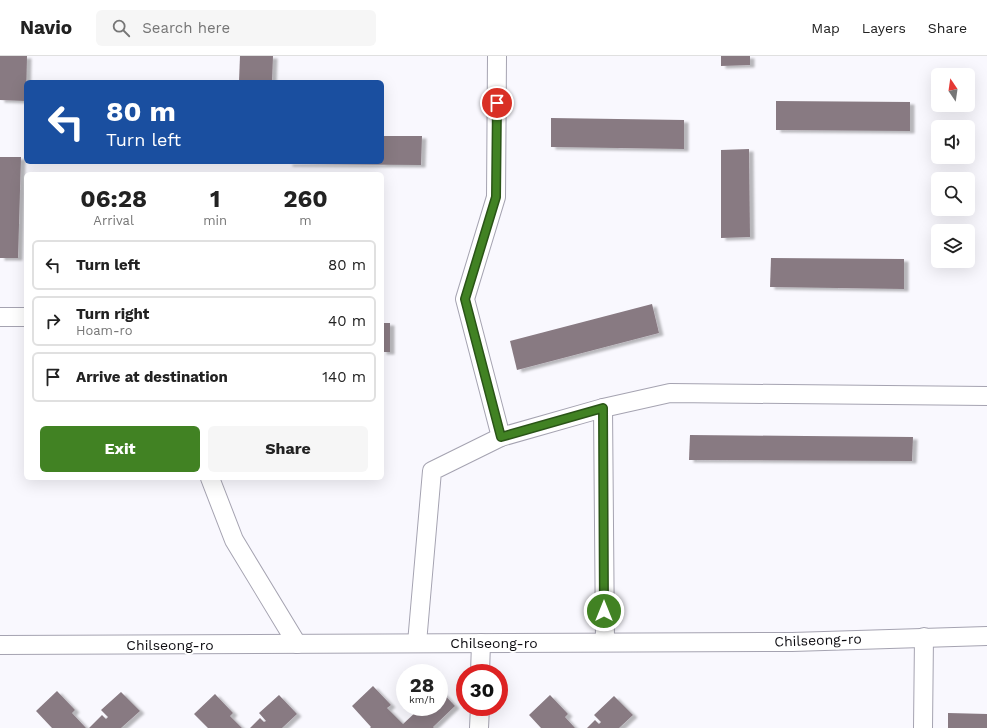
<!DOCTYPE html>
<style>
body{margin:0;font-family:"Work Sans",sans-serif;background:#f6f6f6;color:#222;height:100vh;display:flex;flex-direction:column;font-size:15px;white-space:nowrap}
*{box-sizing:border-box;margin:0}
p{font-size:13px;color:#767676}
.icon{flex:none;width:22px;height:22px;fill:none;stroke:currentColor;stroke-width:2;stroke-linecap:round;stroke-linejoin:round}
.map{position:relative;flex:1;overflow:hidden}
.sheet{position:absolute;left:24px;top:116px;width:360px;height:308px;display:flex;flex-direction:column;background:#fff;border-radius:6px;box-shadow:0 4px 16px #0002}
.sheet>*{flex:none}
.guide{position:absolute;left:24px;top:24px;width:360px;height:84px;border-radius:6px;box-shadow:0 4px 16px #0002;background:#1a4fa0;color:#fff;overflow:hidden}
.needle{width:26px;rotate:347deg}
.fabs{position:absolute;left:931px;top:12px;display:grid;gap:8px}
.fabs a{display:grid;place-items:center;width:44px;height:44px;border-radius:6px;background:#fff;box-shadow:0 4px 16px #0002;font-size:20px}
.speed{position:absolute;left:396px;top:608px;display:flex;gap:8px;font-size:20px;font-weight:700;text-align:center}
.speed>*{display:grid;place-content:center;width:52px;height:52px;border-radius:50%;background:#fff;box-shadow:0 4px 16px #0002;line-height:1}
.speed small{font-size:10px;font-weight:400}
.speed .limit{border:6px solid #d22;background:#fff;color:#111}
.pin{position:absolute;display:grid;place-items:center;width:34px;height:34px;color:#fff;margin:-17px;border:2px solid #fff;border-radius:50%;box-shadow:0 1px 4px #0007}
.me{position:absolute;width:44px;margin:-22px;rotate:0deg;stroke-linejoin:round;filter:drop-shadow(0 0 3px #0008)}
.turn{display:flex;align-items:center;gap:14px;height:84px;padding:0 16px;font-size:18px}
.turn .icon{width:52px;height:52px;stroke-width:2.5}
.turn b{display:block;font-size:28px;line-height:34px}
.eta{display:flex;justify-content:space-evenly;align-items:center;height:68px;text-align:center}
.eta b{font-size:24px;font-weight:700;line-height:28px}
.cta{display:flex;gap:8px;margin-top:auto;padding:8px 16px}
.cta a{flex:1;height:46px;border-radius:6px;background:#418223;color:#fff;font-size:16px;font-weight:700;line-height:46px;text-align:center}
.cta a+a{background:#f6f6f6;color:#222}
ul{padding:0;list-style:none}
li{display:flex;align-items:center;gap:12px;height:50px;margin:0 8px 6px;padding:0 8px;border:2px solid #e0e0e0;border-radius:6px}
li div{flex:1}
li b{display:block;font-size:15px}
li em{font-style:normal}
header{display:flex;align-items:center;gap:24px;box-sizing:border-box;height:56px;padding:0 20px;background:#fff;border-bottom:1px solid #e0e0e0}
header strong{font-size:19px}
nav{display:flex;gap:22px;margin-inline-start:auto;font-size:14px}
.search{width:280px;height:36px;background:#f6f6f6;display:flex;align-items:center;gap:10px;box-sizing:border-box;padding:0 14px;border-radius:6px;color:#767676;font-size:15px}
.map>svg:first-child{display:block}
.building{fill:#887a82;filter:url(#shadow)}
.lines{fill:none;stroke-linecap:round;stroke-linejoin:round}
.minor-casing{stroke:#a5a3b1;stroke-width:20}
.minor{stroke:#fff;stroke-width:18}
.route-casing{stroke:#2a5417;stroke-width:10}
.route{stroke:#418223;stroke-width:7}
.labels{text-anchor:middle;dominant-baseline:central;stroke-width:4;stroke-linejoin:round;paint-order:stroke}
.street-label{font-size:14px;fill:#0c0b10;stroke:#fff}
</style>
<header>
<strong>Navio</strong>
<div class="search"><svg class="icon" aria-label="search" viewBox="0 0 24 24"><circle cx="10" cy="10" r="6"/><path d="M15 15l6 6"/></svg>Search here</div>
<nav><a>Map</a><a>Layers</a><a>Share</a></nav>
</header>
<div class="map">
<svg width="987" height="672" viewBox="0 0 987 672">
<defs>
<filter id="shadow"><feDropShadow dx="4.5" dy="2.5" stdDeviation="1" flood-color="#0004"/></filter>
</defs>
<rect width="100%" height="100%" fill="#f9f8fe"/>
<g class="building">
<polygon points="0,0 27,0 26,45 0,44"/>
<polygon points="240,0 273,0 272,26 239,26"/>
<polygon points="721,0 750,0 750,9 721,10"/>
<polygon points="776,45 910,46 910,75 776,74"/>
<polygon points="551,62 684,64 684,93 551,91"/>
<polygon points="382,80 422,80 421,109 288,108 288,106 382,106"/>
<polygon points="749,93 750,181 721,182 721,94"/>
<polygon points="0,101 21,101 18,202 0,202"/>
<polygon points="771,202 904,203 904,233 770,231"/>
<polygon points="652,248 659,277 517,314 510,285"/>
<rect x="382" y="267" width="8" height="29"/>
<polygon points="690,379 913,381 912,405 689,404"/>
<polygon points="373,630 391,649 387,652 403,668 418,654 421,658 423,657 418,651 439,651 439,633 455,650 433,671 434,672 370,672 371,671 352,650"/>
<polygon points="57,635 75,654 72,657 86,672 52,672 36,655"/>
<polygon points="121,636 140,655 121,672 89,672 102,659 106,663 108,661 101,654"/>
<polygon points="215,638 233,657 230,660 242,672 208,672 194,658"/>
<polygon points="279,639 297,658 282,672 250,672 260,662 264,666 266,665 259,657"/>
<polygon points="550,639 568,658 565,661 575,672 541,672 529,659"/>
<polygon points="614,640 633,659 619,672 587,672 595,664 599,668 601,666 594,659"/>
<polygon points="948,657 987,658 987,672 948,672"/>
</g>
<g class="lines">
<g class="minor-casing">
<g id="minor">
<polyline points="497,0 496,141 465,243 501,381"/>
<polyline points="0,261 26,261"/>
<polyline points="603,352 605,586"/>
<polyline points="210,422 234,484 297,588"/>
<polyline points="417,587 432,415 501,381 603,352 670,337 987,340"/>
<polyline points="0,589 792,586 987,580"/>
<polyline points="480,617 481,587"/>
<polyline points="479,672 480,651"/>
<polyline points="923,672 924,581"/>
</g>
</g>
<use href="#minor" class="minor"/>
</g>
<g class="lines">
<g class="route-casing">
<polyline id="route" points="497,47 496,141 465,243 501,381 603,352 604,555"/>
</g>
<use href="#route" class="route"/>
</g>
<g class="labels">
<g class="street-label">
<text transform="translate(818 584) rotate(-2)">Chilseong-ro</text>
<text x="494" y="587">Chilseong-ro</text>
<text x="170" y="589">Chilseong-ro</text>
</g>
</g>
</svg>
<div class="fabs">
<a><svg class="needle" viewBox="-14 -14 28 28"><path d="M0-13l5 13h-10z" fill="#e53935"/><path d="M0 13l5-13h-10z" fill="#767676"/></svg></a>
<a><svg class="icon" aria-label="sound" viewBox="0 0 24 24"><path d="M4 9h4l5-4v14l-5-4H4zM17 9q2 3 0 6"/></svg></a>
<a><svg class="icon" aria-label="search" viewBox="0 0 24 24"><circle cx="10" cy="10" r="6"/><path d="M15 15l6 6"/></svg></a>
<a><svg class="icon" aria-label="layers" viewBox="0 0 24 24"><path d="M12 4l9 5-9 5-9-5zM3 14l9 5 9-5"/></svg></a>
</div>
<div class="speed"><div>28<small>km/h</small></div><div class="limit">30</div></div>
<div class="pin" style="left:497px;top:47px;background:#d93025"><svg class="icon" aria-label="arrive" viewBox="0 0 24 24"><path d="M6 21V4h12l-3 4 3 4H6"/></svg></div>
<svg class="me" style="left:604px;top:555px" viewBox="-20 -20 40 40"><circle r="17" fill="#418223" stroke="#fff" stroke-width="3"/><path d="M0-11L8 9 0 5-8 9z" fill="#fff"/></svg>
<div class="guide">
<div class="turn"><svg class="icon" aria-label="left" viewBox="0 0 24 24"><path d="M17 20v-9H6M10 6l-5 5 5 5"/></svg><div><b>80 m</b>Turn left</div></div>
</div>
<section class="sheet">
<div class="eta">
<div><b>06:28</b><p>Arrival</p></div>
<div><b>1</b><p>min</p></div>
<div><b>260</b><p>m</p></div>
</div>
<ul>
<li><svg class="icon" aria-label="left" viewBox="0 0 24 24"><path d="M17 20v-9H6M10 6l-5 5 5 5"/></svg><div><b>Turn left</b></div><em>80 m</em></li>
<li><svg class="icon" aria-label="right" viewBox="0 0 24 24"><path d="M7 20v-9h11M14 6l5 5-5 5"/></svg><div><b>Turn right</b><p>Hoam-ro</p></div><em>40 m</em></li>
<li><svg class="icon" aria-label="arrive" viewBox="0 0 24 24"><path d="M6 21V4h12l-3 4 3 4H6"/></svg><div><b>Arrive at destination</b></div><em>140 m</em></li>
</ul>
<div class="cta"><a>Exit</a><a>Share</a></div>
</section>
</div>
